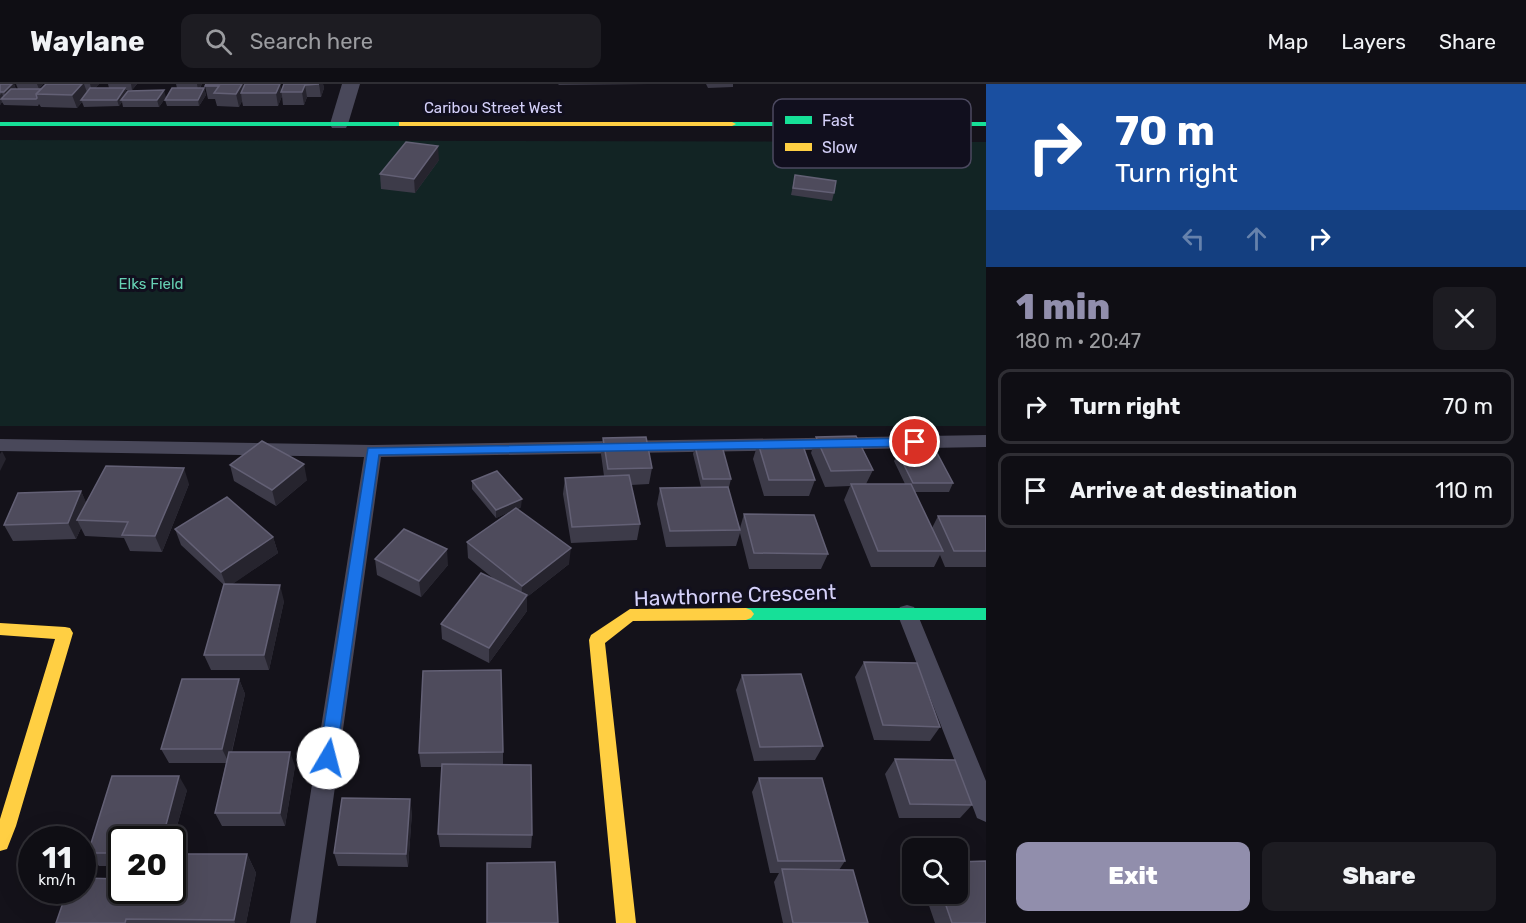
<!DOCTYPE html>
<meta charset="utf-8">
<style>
body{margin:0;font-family:Rubik,sans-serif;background:#1d1c22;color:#f1f3f6;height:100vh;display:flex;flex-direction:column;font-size:22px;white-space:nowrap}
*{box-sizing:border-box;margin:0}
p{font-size:20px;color:#9b9ca0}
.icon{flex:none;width:33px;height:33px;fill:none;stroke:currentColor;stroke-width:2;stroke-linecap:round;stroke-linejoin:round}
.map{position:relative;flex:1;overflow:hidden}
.details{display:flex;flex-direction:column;background:#0f0e14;width:540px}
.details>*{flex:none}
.hud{background:#1a4fa0;color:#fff;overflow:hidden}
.buttons{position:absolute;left:902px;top:754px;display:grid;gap:12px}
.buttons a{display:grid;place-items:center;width:66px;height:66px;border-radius:12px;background:#0f0e14;box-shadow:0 6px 24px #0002,0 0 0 2px #2f2e34;font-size:30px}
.speed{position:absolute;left:18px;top:742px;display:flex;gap:12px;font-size:30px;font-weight:700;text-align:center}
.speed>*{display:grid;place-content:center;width:78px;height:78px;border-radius:50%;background:#0f0e14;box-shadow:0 6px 24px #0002,0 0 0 2px #2f2e34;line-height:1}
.speed small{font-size:15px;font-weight:400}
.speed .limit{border:3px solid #111;border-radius:9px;background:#fff;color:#111}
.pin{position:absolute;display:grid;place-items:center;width:51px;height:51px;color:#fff;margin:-26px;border:3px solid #fff;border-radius:50%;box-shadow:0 2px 6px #0007}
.me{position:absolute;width:66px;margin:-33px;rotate:8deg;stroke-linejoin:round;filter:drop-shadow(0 0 4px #0008)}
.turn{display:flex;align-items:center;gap:21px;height:126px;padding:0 30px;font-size:27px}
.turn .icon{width:78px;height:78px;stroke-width:2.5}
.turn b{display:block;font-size:42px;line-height:51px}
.lanes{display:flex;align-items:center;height:57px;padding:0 30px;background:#0003;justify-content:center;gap:30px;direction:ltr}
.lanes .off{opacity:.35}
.round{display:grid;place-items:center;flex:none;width:63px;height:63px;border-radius:12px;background:#1d1c22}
.summary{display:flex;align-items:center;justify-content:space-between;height:102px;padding:0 30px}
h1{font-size:36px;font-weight:800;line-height:45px;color:#918eac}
.primary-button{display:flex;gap:12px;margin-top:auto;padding:12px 30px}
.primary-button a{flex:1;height:69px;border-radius:12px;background:#918eac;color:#fff;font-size:24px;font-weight:800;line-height:69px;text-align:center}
.primary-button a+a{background:#1d1c22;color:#f1f3f6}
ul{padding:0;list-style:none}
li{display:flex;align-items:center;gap:18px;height:75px;margin:0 12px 9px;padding:0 18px;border:3px solid #2f2e34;border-radius:12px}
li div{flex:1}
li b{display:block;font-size:22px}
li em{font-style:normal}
header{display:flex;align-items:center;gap:36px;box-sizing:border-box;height:84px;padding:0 30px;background:#0f0e14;border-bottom:2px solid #2f2e34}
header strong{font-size:28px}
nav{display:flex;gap:33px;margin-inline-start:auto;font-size:21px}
.search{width:420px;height:54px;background:#1d1c22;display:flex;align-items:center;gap:15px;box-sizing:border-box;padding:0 21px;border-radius:12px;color:#9b9ca0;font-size:22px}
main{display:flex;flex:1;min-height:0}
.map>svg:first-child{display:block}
.green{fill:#122424}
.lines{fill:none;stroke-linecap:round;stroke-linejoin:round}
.lane{fill:#49485a;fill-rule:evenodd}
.street{fill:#49485a;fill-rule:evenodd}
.fast{fill:#16e098;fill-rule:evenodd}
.slow{fill:#ffcf43;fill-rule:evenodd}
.wall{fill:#3d3b49}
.shaded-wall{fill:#26242e}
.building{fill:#4e4b5c;stroke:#636075;stroke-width:1.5}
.route{fill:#1a73e8;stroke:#114b97;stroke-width:1.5}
.labels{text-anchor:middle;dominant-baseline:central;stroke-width:6;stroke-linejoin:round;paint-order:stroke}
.far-street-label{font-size:15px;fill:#d5d1fa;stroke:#110f1e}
.far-park-label{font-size:15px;fill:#66d0b3;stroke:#110f1e}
.near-street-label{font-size:21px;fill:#d5d1fa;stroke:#110f1e}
.key{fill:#110f1e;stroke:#4c4960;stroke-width:1.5}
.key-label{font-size:16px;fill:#d5d1fa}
</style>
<header>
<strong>Waylane</strong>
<div class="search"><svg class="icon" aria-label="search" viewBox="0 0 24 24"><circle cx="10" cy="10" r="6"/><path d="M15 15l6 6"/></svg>Search here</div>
<nav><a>Map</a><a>Layers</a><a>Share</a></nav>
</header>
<main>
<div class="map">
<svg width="986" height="839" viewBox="0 0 986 839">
<rect width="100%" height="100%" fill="#14121a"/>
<polygon class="green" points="0,56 986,58 986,342 0,342"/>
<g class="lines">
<g class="lane">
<polygon points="986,351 986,363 381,373 316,839 290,839 364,373 0,367 0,355 373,361"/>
<polygon points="907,521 914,523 917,529 986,697 986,738 977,734 974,726 897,529 900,523"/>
</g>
<polygon class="street" points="342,0 360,0 348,40 346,44 332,44 330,40"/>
<g class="fast">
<polygon points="0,38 402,38 406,40 402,42 0,42"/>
<rect x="729" y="38" width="257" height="4"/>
<polygon points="746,524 986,524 986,536 746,536 741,534 738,530 741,526"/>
</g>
<g class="slow">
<polygon points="402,38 732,38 736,40 732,42 399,42 399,38"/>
<polygon points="746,524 751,526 754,530 751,534 746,536 633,537 605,559 636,839 616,839 589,556 591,551 630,525"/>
<polygon points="0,539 65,543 70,544 73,549 16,742 7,765 0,767 0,735 55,555 0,551"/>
</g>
</g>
<g class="wall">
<polygon points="0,0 14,0 16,5 41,5 46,0 99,0 95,4 109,4 108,0 137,0 132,6 126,6 127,9 166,13 159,23 123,23 122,18 119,22 84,23 82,18 77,24 41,23 39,20 38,22 4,21 2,18 0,21"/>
<polygon points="16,0 43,0 39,5 18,5"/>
<polygon points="176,0 202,0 200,4 204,4 206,11 199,22 167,22 165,16 177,4"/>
<polygon points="206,0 280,0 281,8 284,0 323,0 324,4 321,13 307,13 304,21 283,21 282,12 278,22 243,22 242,17 239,23 217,22 215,15 208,15 205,2"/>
<polygon points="558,0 649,0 559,1"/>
<polygon points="706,0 733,0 733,3 708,4"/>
<polygon points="439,76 415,109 381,105 380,90"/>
<polygon points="795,91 834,109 832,117 791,111"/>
<polygon points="816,353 873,386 866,400 905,400 894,377 898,369 953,399 949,408 914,408 932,444 938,432 986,432 986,483 945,483 940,471 934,483 871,483 844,416 850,402 825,403 811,369"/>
<polygon points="603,354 652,384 649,400 631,401 640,440 637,456 571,459 563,410 565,394 604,392 601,370"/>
<polygon points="758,359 815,396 809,412 764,412 753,375"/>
<polygon points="695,362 731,395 729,403 701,403 693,370"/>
<polygon points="230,381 307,396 276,422 234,397"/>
<polygon points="472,397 521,423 518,425 569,480 527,513 527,527 489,579 442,555 441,540 494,495 468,474 467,458 511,427 496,434 472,405"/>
<polygon points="189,400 162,468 130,467 124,454 85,452 81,444 76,455 13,457 4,441 81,407 86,419"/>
<polygon points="660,404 740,444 744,430 828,470 821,485 749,485 740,449 736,462 666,463 657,420"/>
<polygon points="175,445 273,453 278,469 232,500 284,517 269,586 211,586 204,571 224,501 181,461"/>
<polygon points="375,475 448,481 421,513 377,491"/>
<polygon points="864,578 940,643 930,657 874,656 855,593"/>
<polygon points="742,591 823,662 815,676 754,677 736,606"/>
<polygon points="239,595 245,610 232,668 295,682 285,742 222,742 215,729 226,679 169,679 161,665"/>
<polygon points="503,668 503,681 532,751 531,764 440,763 438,750 442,683 421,683 419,669"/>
<polygon points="895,675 972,721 960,734 899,734 885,690"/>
<polygon points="759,694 845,777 839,786 868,839 783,839 774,798 779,789 770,789 752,708"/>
<polygon points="187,706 172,760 172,756 122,756 122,782 99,782 88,769"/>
<polygon points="412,728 408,783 338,782 334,769"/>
<polygon points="247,770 256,789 246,839 56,839 122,807"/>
<polygon points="925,810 957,810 986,839 935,839"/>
</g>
<g class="shaded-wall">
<polygon points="12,0 14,0 16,6 7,15 4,8"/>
<polygon points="37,0 43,0 39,5"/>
<polygon points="82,0 84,0 88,11 81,16 82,18 77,24 72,11"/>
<polygon points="90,0 99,0 92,7"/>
<polygon points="131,0 137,0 132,6"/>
<polygon points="197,0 202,0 198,6"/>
<polygon points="242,0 247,0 241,9 242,17 239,23 236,10"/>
<polygon points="280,0 282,12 278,22 276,9"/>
<polygon points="319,0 323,0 324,4 321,13"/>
<polygon points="305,1 307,13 304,21 302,8"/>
<polygon points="125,4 127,10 121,16 122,18 119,22 117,16"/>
<polygon points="204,4 206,11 199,22 198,16"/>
<polygon points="164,6 166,13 159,23 157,16"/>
<polygon points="2,9 4,15 1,15 2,18 0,21 0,11"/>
<polygon points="438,62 439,76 415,109 414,95"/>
<polygon points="2,367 6,375 0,387 0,370"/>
<polygon points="304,380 307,396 276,422 272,406"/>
<polygon points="184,384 189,400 162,468 155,452"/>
<polygon points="81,407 88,423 77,436 81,444 76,455 68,439"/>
<polygon points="522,415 521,423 496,434 496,426"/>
<polygon points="273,453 278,469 227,504 221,488"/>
<polygon points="571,464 569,480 527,513 527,527 489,579 489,564 521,518 522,502"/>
<polygon points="447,465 448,481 421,513 419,497"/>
<polygon points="280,501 284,517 269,586 264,571"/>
<polygon points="239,595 245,610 229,679 222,665"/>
<polygon points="290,668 295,682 285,742 280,729"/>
<polygon points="179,692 187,706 172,760 172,756 162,756"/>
<polygon points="410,715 412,728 408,783 406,770"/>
<polygon points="247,770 256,789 246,839 235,839 234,836"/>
</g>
<g class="building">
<polygon points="0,0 12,0 4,8 0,8"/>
<polygon points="46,0 82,0 72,11 36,10"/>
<polygon points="206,0 242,0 236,10 214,9 219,2 205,2"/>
<polygon points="245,0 280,0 276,9 241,9"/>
<polygon points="284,0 319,0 305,1 302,8 281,8"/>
<polygon points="90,4 125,4 117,16 81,16"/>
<polygon points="172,4 204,4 198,16 165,16"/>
<polygon points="11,5 41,5 36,10 37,14 36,15 1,15"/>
<polygon points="164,6 157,16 121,16 128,7"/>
<polygon points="406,58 438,62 414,95 380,90"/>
<polygon points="795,91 836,97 834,109 793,104"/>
<polygon points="856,352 873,386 831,387 816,353"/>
<polygon points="646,353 652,384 608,385 603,354"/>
<polygon points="262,357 304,380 272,406 230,381"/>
<polygon points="758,359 802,359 815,396 769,396"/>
<polygon points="695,362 722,362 731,395 703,395"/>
<polygon points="898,369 937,369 953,399 913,399"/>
<polygon points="106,382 184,384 155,452 122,451 128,438 77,436"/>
<polygon points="497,387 522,415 496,426 472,397"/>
<polygon points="629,391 640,440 572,443 565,394"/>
<polygon points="851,400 911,400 943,467 878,467"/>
<polygon points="728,403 740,446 670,447 660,404"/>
<polygon points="81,407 68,439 4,441 18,409"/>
<polygon points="227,413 273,453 221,488 175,445"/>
<polygon points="516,424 571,464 522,502 467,458"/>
<polygon points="744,430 814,431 828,470 754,469"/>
<polygon points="938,432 986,432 986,467 954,467"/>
<polygon points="404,445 447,465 419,497 375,475"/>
<polygon points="481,489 527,511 489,564 441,540"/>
<polygon points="224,500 280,501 264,571 204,571"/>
<polygon points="864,578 917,579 940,643 883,641"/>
<polygon points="501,586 503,668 419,669 423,587"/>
<polygon points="801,590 823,662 760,663 742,591"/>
<polygon points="182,595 239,595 222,665 161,665"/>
<polygon points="229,668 290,668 280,729 215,729"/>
<polygon points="895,675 955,676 972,721 910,720"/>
<polygon points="442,680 531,681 532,751 438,750"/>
<polygon points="112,692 179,692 162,756 122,756 122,769 88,769"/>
<polygon points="759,694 822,694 845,777 778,777"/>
<polygon points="342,714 410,715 406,770 334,769"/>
<polygon points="172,770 247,770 234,836 126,835 125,839 56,839 67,807 82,807 82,794 122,795 122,807 172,807"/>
<polygon points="986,777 986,839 952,839 942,810 957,810 957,778"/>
<polygon points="555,778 558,839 487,839 487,779"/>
<polygon points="782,785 853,786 868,839 793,839"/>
</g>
<polygon class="route" points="915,354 922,358 920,362 379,371 336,674 334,679 328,682 321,679 319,674 368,364"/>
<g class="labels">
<g class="far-street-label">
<text x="493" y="24">Caribou Street West</text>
</g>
<g class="far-park-label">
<text x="151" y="200">Elks Field</text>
</g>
<g class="near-street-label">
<text transform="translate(735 511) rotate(-2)">Hawthorne Crescent</text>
</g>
</g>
<rect x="773" y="15" width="198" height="69" rx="9" class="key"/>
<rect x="785" y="32" width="27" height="8" fill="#16e098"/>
<rect x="785" y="59" width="27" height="8" fill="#ffcf43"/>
<g class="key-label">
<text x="822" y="42">Fast</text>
<text x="822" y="69">Slow</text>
</g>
</svg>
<div class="buttons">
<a><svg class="icon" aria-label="search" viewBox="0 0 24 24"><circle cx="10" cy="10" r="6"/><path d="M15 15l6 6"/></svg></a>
</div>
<div class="speed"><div>11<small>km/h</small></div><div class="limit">20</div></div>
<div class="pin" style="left:915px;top:358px;background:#d93025"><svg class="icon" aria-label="arrive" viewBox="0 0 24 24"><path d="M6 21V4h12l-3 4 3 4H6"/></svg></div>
<svg class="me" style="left:328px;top:674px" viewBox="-20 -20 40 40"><circle r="19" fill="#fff"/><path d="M0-13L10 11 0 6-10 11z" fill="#1a73e8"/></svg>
</div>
<section class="details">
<div class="hud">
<div class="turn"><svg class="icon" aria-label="right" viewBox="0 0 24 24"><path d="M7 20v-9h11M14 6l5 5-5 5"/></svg><div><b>70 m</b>Turn right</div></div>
<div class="lanes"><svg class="icon off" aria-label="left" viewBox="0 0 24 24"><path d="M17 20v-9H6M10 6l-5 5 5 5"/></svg><svg class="icon off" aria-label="ahead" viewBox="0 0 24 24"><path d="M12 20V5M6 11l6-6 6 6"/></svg><svg class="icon" aria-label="right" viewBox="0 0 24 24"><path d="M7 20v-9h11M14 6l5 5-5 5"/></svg></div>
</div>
<div class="summary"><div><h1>1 min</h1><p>180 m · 20:47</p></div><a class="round"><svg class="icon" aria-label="close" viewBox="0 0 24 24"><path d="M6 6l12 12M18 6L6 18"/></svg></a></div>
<ul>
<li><svg class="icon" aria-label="right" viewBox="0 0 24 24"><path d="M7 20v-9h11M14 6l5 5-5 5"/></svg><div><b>Turn right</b></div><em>70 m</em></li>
<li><svg class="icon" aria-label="arrive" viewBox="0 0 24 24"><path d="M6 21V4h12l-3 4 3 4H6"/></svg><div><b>Arrive at destination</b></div><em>110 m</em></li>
</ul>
<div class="primary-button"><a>Exit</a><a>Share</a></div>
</section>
</main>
